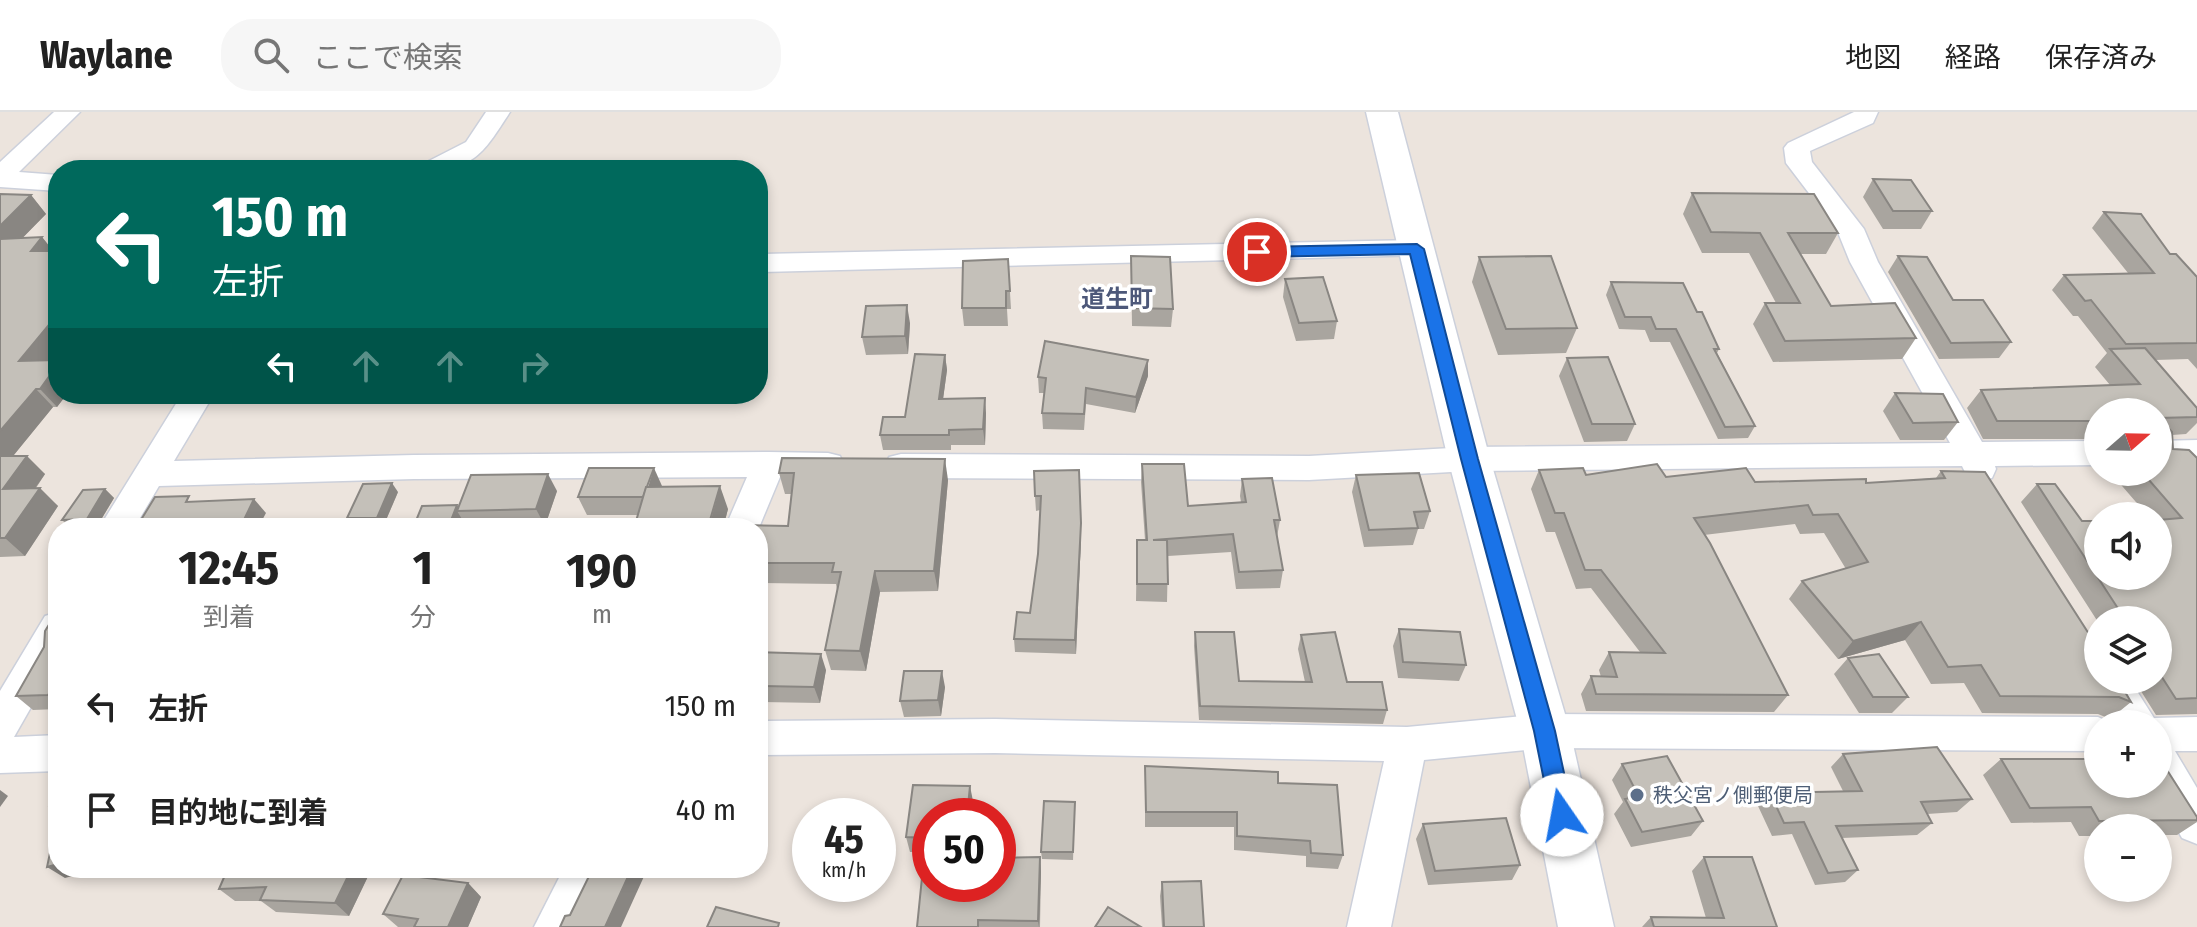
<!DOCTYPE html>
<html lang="ja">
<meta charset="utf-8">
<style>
body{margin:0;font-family:"Fira Sans Condensed","Noto Sans JP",sans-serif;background:#f6f6f6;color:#222;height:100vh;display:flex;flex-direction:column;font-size:30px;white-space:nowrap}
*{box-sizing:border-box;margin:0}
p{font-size:26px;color:#767676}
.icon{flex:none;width:44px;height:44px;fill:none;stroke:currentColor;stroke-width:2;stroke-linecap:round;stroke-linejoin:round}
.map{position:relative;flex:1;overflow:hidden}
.sheet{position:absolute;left:48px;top:406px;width:720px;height:360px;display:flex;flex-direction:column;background:#fff;border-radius:32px;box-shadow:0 4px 12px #0003}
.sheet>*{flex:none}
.hud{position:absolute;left:48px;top:48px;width:720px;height:244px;border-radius:32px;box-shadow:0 4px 12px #0003;background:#00695c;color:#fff;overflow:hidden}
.needle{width:52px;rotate:70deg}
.fabs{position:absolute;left:2084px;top:286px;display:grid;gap:16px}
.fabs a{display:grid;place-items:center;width:88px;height:88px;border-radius:50%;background:#fff;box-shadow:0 4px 12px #0003;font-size:40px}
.speed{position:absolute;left:792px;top:686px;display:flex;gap:16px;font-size:40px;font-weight:700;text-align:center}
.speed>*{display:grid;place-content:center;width:104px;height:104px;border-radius:50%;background:#fff;box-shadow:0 4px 12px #0003;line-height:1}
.speed small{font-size:20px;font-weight:400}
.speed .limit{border:12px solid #d22;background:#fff;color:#111}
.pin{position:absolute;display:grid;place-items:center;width:68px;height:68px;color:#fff;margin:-34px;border:4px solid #fff;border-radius:50%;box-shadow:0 2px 8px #0007}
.me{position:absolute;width:88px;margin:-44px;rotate:348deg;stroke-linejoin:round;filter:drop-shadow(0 0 6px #0008)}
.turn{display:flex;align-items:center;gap:28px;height:168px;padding:0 32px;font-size:36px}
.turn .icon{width:104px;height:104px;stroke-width:2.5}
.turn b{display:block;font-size:56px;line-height:68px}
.lanes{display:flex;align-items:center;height:76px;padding:0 32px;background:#0003;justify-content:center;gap:40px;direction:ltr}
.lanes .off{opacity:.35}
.eta{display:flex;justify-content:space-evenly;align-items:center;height:136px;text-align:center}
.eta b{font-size:48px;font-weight:700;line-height:56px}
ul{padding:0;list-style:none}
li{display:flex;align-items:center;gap:24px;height:104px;padding:0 32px}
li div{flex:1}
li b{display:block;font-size:30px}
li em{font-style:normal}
header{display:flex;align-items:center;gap:48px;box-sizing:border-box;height:112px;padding:0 40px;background:#fff;border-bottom:2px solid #e0e0e0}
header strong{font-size:38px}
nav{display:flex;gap:44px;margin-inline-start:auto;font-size:28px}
.search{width:560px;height:72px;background:#f6f6f6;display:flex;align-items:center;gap:20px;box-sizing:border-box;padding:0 28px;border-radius:32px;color:#767676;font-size:30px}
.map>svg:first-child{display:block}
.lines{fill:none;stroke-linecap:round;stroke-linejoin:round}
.minor-casing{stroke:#ccd0db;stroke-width:3}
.secondary-casing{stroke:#ccd0db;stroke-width:3}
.minor{fill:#fff;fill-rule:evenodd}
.secondary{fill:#fff;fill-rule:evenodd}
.wall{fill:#a9a59f}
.shaded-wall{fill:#898682}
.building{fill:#c4c0b9;stroke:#898682;stroke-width:2}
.route{fill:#1a73e8;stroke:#114b97;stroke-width:2}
.service-dot{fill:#5c6f8a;stroke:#fff;stroke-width:3}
.labels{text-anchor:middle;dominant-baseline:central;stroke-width:7;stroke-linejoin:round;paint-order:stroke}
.service-label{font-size:20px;fill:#4e5e75;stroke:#fff;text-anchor:start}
.quarter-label{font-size:24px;font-weight:bold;fill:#4d5879;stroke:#fff}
</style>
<header>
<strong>Waylane</strong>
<div class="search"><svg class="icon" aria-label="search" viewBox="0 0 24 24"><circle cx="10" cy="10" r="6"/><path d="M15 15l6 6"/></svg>ここで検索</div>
<nav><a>地図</a><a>経路</a><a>保存済み</a></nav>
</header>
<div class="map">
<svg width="2197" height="815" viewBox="0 0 2197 815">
<rect width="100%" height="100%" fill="#ece4dd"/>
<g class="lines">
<g class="minor-casing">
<g id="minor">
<polygon points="54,0 80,0 19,60 58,63 58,79 0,75 0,50"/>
<path d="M 486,0 L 510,0 C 481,45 474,58 417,58 L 421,53 L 466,30 Z"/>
<polygon points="1854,0 1878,0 1873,11 1810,39 1812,50 1864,117 1878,150 1982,330 2098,329 2098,353 1995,354 1996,357 1992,366 1980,369 1968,366 1962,354 1469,359 1309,368 901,366 889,363 885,354 889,345 901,342 1309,344 1469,335 1950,331 1850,150 1837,118 1786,51 1784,36 1788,31"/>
<polygon points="1417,128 1427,131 1431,137 1427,143 758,160 758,142"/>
<polygon points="182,282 214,282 174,349 414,343 769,340 828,341 840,344 844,353 840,362 828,365 780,365 758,418 725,416 747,365 414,367 159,374 134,416 99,416"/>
<polygon points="2197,328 2197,352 2158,353 2158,329"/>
<polygon points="58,500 58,548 14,625 58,623 58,659 0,661 0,579 45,504"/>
<polygon points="2098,556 2098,568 2130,568 2154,606 2197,605 2197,639 2175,639 2197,676 2197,732 2182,726 2151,672 2158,672 2158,612 2116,612 2091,568"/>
<polygon points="1545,602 2098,605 2113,612 2098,612 2098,639 1545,636 1424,648 1391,815 1347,815 1384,649 995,641 758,643 758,609 995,607 1407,615"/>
<polygon points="564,756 607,756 579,815 534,815"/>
</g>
</g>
<g class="secondary-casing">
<polygon id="secondary" points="1366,0 1398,0 1490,347 1570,619 1614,815 1558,815 1520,619 1448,347"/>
</g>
<use href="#minor" class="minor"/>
<use href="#secondary" class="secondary"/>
</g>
<g class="wall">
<polygon points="1873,67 1932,99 1921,117 1883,117 1863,85"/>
<polygon points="1692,81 1838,121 1826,142 1800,142 1831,194 1916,226 1902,247 1773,250 1753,212 1765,191 1776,191 1749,141 1702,141 1683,102"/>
<polygon points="0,82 31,83 46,102 22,126 42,125 53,139 58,240 52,248 58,282 67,282 57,295 53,295 13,344 45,362 36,376 58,394 25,444 0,445"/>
<polygon points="2104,100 2170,142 2197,165 2197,257 2188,247 2155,248 2197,296 2197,311 2186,322 2172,323 2173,337 2197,346 2197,602 2156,603 2134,568 2158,568 2158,508 2098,508 2098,510 2021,390 2037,372 2082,409 2158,464 2158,404 2148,404 2110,360 2158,360 2158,300 2098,300 2098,327 1983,327 1967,296 1981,278 2110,273 2095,255 2107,241 2078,204 2073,204 2052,178 2064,163 2128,161 2092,116"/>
<polygon points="1131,144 1173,197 1171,215 1132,214"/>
<polygon points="1898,144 1953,188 2011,230 1999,246 1939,247 1888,160"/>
<polygon points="1479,145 1577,216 1566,241 1498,243 1472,170"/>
<polygon points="1008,147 1011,197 1007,197 1008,214 964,214 962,196"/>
<polygon points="1285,167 1337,209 1334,227 1296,229 1283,185"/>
<polygon points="1611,170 1697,200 1719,237 1717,241 1755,314 1748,326 1718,327 1670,230 1650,230 1645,218 1619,217 1606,183"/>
<polygon points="910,211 908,242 866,243 862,225"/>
<polygon points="945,243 947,258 943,287 986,301 985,333 951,333 951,338 883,338 880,323 905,305"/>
<polygon points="1567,246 1635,312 1627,329 1584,330 1559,264"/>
<polygon points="1148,264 1135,301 1086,292 1084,318 1043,317 1042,301 1044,281 1039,281 1038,265"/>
<polygon points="1895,281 1958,310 1944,328 1900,328 1883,299"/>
<polygon points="782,346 948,368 938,479 880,480 866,559 831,558 825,538 837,478 836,472 758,471 758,416 788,414 791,382 785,382 779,361"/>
<polygon points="1142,352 1188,394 1241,390 1240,384 1242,367 1280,408 1277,425 1283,458 1280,476 1236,477 1231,440 1168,444 1167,490 1136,489 1137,428 1145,428 1141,370"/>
<polygon points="1079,358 1081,426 1076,542 1015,540 1014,527 1030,501 1038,442 1040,398 1036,399 1035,384"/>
<polygon points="1539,358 1586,363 1666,365 1755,370 1866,371 1936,366 1941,359 2131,590 2110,607 2098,602 1982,601 1964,571 1931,572 1905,528 1838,547 1789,487 1802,469 1846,457 1824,421 1800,422 1795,412 1704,423 1788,583 1774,600 1586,599 1581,582 1591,564 1601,565 1599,558 1609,540 1640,540 1591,476 1576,477 1555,420 1546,420 1531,377"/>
<polygon points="1356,363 1430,399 1424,417 1418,417 1413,433 1364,435 1352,380"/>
<polygon points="661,374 728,397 723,416 634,416 638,403 587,403 578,385"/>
<polygon points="105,377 114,386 96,416 70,416 62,408"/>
<polygon points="557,379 545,414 467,416 465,412 464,416 413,416 458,395"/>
<polygon points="398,380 383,415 353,415 347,406"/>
<polygon points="58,498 58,597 33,598 16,584 44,535"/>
<polygon points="1399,517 1466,553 1459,569 1398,566 1393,534"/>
<polygon points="1195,520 1239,569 1305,570 1298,537 1301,523 1347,570 1387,598 1383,612 1199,608 1194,534"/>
<polygon points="758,540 826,558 820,591 758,590"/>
<polygon points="1848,546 1908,585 1892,601 1859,601 1834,562"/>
<polygon points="945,575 941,604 904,605 900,589"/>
<polygon points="1843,642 1972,687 1957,700 1927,702 1932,711 1917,723 1842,726 1858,758 1845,770 1815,773 1792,722 1772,724 1758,694 1770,681 1843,679 1831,655"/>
<polygon points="2001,647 2197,705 2197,710 2177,723 2158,723 2158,716 2098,716 2098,724 2079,724 2071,710 2011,711 1983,663"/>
<polygon points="1622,652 1703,709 1691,724 1631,735 1614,702 1623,690 1612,668"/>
<polygon points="1145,654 1278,671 1343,743 1338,757 1306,755 1306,744 1234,738 1234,715 1145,715"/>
<polygon points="973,689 930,772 1040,745 1041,760 1040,815 917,815 924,740 910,740 906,725"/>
<polygon points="1075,690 1073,748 1042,747 1041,740"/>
<polygon points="1423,712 1520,753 1512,768 1428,773 1416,727"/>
<polygon points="1704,745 1777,815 1642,815 1651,805 1706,806 1692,759"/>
<polygon points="372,756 349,804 276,800 261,789 235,789 219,777"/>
<polygon points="1162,770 1204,815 1162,815 1160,784"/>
<polygon points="468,771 481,785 468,815 398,815 383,802"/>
</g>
<g class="shaded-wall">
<polygon points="31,83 46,102 3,146 0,143 0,114"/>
<polygon points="42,125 57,144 31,139"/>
<polygon points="907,193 910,211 908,242 905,224"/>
<polygon points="58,202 58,240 36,268 19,249"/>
<polygon points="945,243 947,258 941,302 939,287"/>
<polygon points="1148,248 1148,264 1135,301 1136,285"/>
<polygon points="58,252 58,282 67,282 57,295 40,277"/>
<polygon points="36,277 53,295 0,360 0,319"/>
<polygon points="985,286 986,301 985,333 983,317"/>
<polygon points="27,344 45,362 22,395 3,377"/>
<polygon points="945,347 948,368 938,479 934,459"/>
<polygon points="654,356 662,374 645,385"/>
<polygon points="548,362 557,379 545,414 536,397"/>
<polygon points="392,371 398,380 383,415 377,406"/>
<polygon points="720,374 728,397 723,416 709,416"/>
<polygon points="40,376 58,394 25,444 5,426"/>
<polygon points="105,377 114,386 96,416 87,407"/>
<polygon points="254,387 266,401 258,416 240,416"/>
<polygon points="457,393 461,399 457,399 465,412 464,416 448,416"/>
<polygon points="1081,411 1081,426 1076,542 1075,528"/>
<polygon points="875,459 880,480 866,559 860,539"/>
<polygon points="1921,510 1905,528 1838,547 1853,529"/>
<polygon points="821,542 826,558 820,591 814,575"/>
<polygon points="942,559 945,575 941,604 938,588"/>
<polygon points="58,568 58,591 48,583"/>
<polygon points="759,649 766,664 758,711 758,655"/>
<polygon points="970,674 973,689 971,704 967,704"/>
<polygon points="0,678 8,684 0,695"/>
<polygon points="1040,745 1041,760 1039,815 1038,809"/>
<polygon points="58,752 58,756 101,756 65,766 47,755"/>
<polygon points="352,756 372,756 349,804 335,791"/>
<polygon points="632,756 643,756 646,760 621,815 605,815"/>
<polygon points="468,771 481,785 468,815 448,815"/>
</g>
<g class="building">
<polygon points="1873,67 1911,68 1932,99 1893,99"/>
<polygon points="1692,81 1814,82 1838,121 1788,121 1831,194 1895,191 1916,226 1785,229 1765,191 1800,191 1760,121 1711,120"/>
<polygon points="0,82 31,83 0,114"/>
<polygon points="2104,100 2141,102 2170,142 2176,142 2197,165 2197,231 2126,232 2091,188 2085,189 2064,163 2154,161"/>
<polygon points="42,125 31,139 58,139 58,202 19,249 58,248 58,252 40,277 36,277 0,319 0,127"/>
<polygon points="1131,144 1170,145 1173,197 1132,196"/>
<polygon points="1551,144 1577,216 1506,217 1479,145"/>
<polygon points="1898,144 1927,145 1953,188 1983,188 2011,230 1951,231"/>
<polygon points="1008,147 1010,179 1006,179 1006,196 962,196 963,149"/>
<polygon points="1323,165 1337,209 1299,211 1285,167"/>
<polygon points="1611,170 1683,171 1697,200 1702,200 1719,237 1714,237 1755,314 1725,315 1676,217 1656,217 1651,205 1625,205"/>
<polygon points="907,193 905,224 862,225 866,194"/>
<polygon points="1045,229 1148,248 1136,285 1086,276 1084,302 1042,301 1046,266 1038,265"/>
<polygon points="2145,236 2197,296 2197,305 2159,306 2172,320 2173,337 2189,338 2197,346 2197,586 2176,587 2158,559 2158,508 2119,508 2119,498 2037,372 2055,372 2082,409 2098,409 2098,464 2158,464 2158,408 2182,406 2142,360 2158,360 2158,300 2098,300 2098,309 1997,309 1981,278 2140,272 2110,237"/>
<polygon points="915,242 945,243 939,287 985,286 983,317 949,318 949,323 880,323 883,305 905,305"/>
<polygon points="1608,245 1635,312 1592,312 1567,246"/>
<polygon points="1895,281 1943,282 1958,310 1913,311"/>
<polygon points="0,344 27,344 3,377 40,376 5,426 0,426"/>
<polygon points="782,346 945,347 934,459 875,459 860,539 825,538 841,460 832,460 834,451 758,451 758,416 745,416 746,413 788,414 794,361 779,361"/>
<polygon points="1142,352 1184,352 1188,394 1246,390 1242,367 1272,366 1280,408 1274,408 1283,458 1239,460 1233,422 1153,428 1167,428 1168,472 1137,472 1137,428 1147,428"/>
<polygon points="1657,352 1666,365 1746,356 1755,370 1866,367 1866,371 1945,366 1941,359 1985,360 2098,536 2098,568 2118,568 2131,590 2119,585 2000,584 1981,553 1948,555 1921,510 1853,529 1802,469 1868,450 1838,402 1813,403 1808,393 1694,406 1710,431 1788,583 1596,582 1591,564 1617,565 1609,540 1665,541 1601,458 1585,458 1564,401 1555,401 1539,358 1583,356 1586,363"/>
<polygon points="589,356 654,356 643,385 578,385"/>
<polygon points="1079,358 1081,411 1075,528 1014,527 1017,500 1030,501 1038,442 1041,384 1035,384 1034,359"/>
<polygon points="1419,361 1430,399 1414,400 1418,416 1369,418 1356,363"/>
<polygon points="548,362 536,397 457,399 471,363"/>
<polygon points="392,371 377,406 347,406 363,372"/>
<polygon points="720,374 708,415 634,416 646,375"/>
<polygon points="105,377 87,407 62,408 83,378"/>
<polygon points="189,384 186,390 254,387 240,416 136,416 155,385"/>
<polygon points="457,393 448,416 413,416 422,394"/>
<polygon points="58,498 58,568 48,583 16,584 44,535 45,519"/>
<polygon points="1399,517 1460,520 1466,553 1403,550"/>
<polygon points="1195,520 1234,520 1239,569 1312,570 1301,523 1335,520 1347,570 1382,570 1387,598 1200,594"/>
<polygon points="758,540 821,542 814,575 758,574"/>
<polygon points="1879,542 1908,585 1873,585 1848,546"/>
<polygon points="904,559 942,559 938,588 900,589"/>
<polygon points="1937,635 1972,687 1921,690 1932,711 1836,714 1858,758 1828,761 1804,710 1784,711 1770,681 1862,679 1843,642"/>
<polygon points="1667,644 1703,709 1642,720 1625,687 1639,685 1622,652"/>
<polygon points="2001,647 2098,647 2098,672 2158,672 2158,647 2160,647 2197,705 2197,708 2099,709 2091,695 2030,696"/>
<polygon points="1145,654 1278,660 1278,671 1337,673 1343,743 1311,741 1310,729 1237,724 1237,700 1146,700"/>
<polygon points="913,673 970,674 967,704 930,704 930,772 998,772 998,746 1040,745 1038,809 978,808 978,815 917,815 926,726 906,725"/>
<polygon points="1044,689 1075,690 1073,740 1041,740"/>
<polygon points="58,692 58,752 47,755 57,708 51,708 49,695"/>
<polygon points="1506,706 1520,753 1435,759 1423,712"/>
<polygon points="1704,745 1752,745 1777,815 1654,815 1651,805 1724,806"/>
<polygon points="228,756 352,756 335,791 260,788 266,775 219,777"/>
<polygon points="593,756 632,756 605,815 560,815 565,804 570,803"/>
<polygon points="403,763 468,771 448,815 414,815 418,807 383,802"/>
<polygon points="1201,769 1204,815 1164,815 1162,770"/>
<polygon points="716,795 779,811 778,815 707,815"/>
<polygon points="1108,795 1141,815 1095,815"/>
</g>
<polygon class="route" points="1417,132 1424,137 1478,347 1555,619 1573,703 1570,710 1562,713 1554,710 1551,703 1534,619 1461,347 1410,142 1257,145 1250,140 1257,135"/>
<circle class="service-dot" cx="1637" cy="683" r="8"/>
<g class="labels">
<g class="service-label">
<text x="1653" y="683">秩父宮ノ側郵便局</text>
</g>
<g class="quarter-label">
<text x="1117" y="187">道生町</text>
</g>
</g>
</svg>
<div class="fabs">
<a><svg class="needle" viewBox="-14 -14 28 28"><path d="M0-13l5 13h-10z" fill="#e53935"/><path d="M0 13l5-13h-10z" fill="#767676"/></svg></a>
<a><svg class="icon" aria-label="sound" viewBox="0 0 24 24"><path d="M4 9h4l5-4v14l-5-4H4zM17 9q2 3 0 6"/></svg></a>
<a><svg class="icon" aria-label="layers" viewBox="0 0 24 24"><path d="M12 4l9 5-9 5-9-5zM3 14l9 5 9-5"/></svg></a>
<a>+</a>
<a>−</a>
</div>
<div class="speed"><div>45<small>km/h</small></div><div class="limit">50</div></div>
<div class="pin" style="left:1257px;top:140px;background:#d93025"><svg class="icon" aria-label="arrive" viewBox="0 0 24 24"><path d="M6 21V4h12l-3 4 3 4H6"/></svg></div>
<svg class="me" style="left:1562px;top:703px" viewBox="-20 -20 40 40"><circle r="19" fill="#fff"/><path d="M0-13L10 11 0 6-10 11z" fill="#1a73e8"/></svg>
<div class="hud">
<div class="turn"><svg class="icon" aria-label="left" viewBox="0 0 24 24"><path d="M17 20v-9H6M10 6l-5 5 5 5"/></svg><div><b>150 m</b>左折</div></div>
<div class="lanes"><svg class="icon" aria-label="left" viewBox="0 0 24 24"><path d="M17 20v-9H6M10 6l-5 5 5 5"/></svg><svg class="icon off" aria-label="ahead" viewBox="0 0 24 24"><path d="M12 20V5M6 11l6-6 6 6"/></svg><svg class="icon off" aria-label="ahead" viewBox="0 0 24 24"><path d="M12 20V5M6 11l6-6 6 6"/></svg><svg class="icon off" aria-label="right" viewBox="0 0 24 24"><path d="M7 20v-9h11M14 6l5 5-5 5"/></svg></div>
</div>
<section class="sheet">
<div class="eta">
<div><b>12:45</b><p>到着</p></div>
<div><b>1</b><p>分</p></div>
<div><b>190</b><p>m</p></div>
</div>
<ul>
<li><svg class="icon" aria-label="left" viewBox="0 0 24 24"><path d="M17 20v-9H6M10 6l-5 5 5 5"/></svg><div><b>左折</b></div><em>150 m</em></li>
<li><svg class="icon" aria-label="arrive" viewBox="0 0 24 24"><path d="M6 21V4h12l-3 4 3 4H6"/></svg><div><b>目的地に到着</b></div><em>40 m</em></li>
</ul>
</section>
</div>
